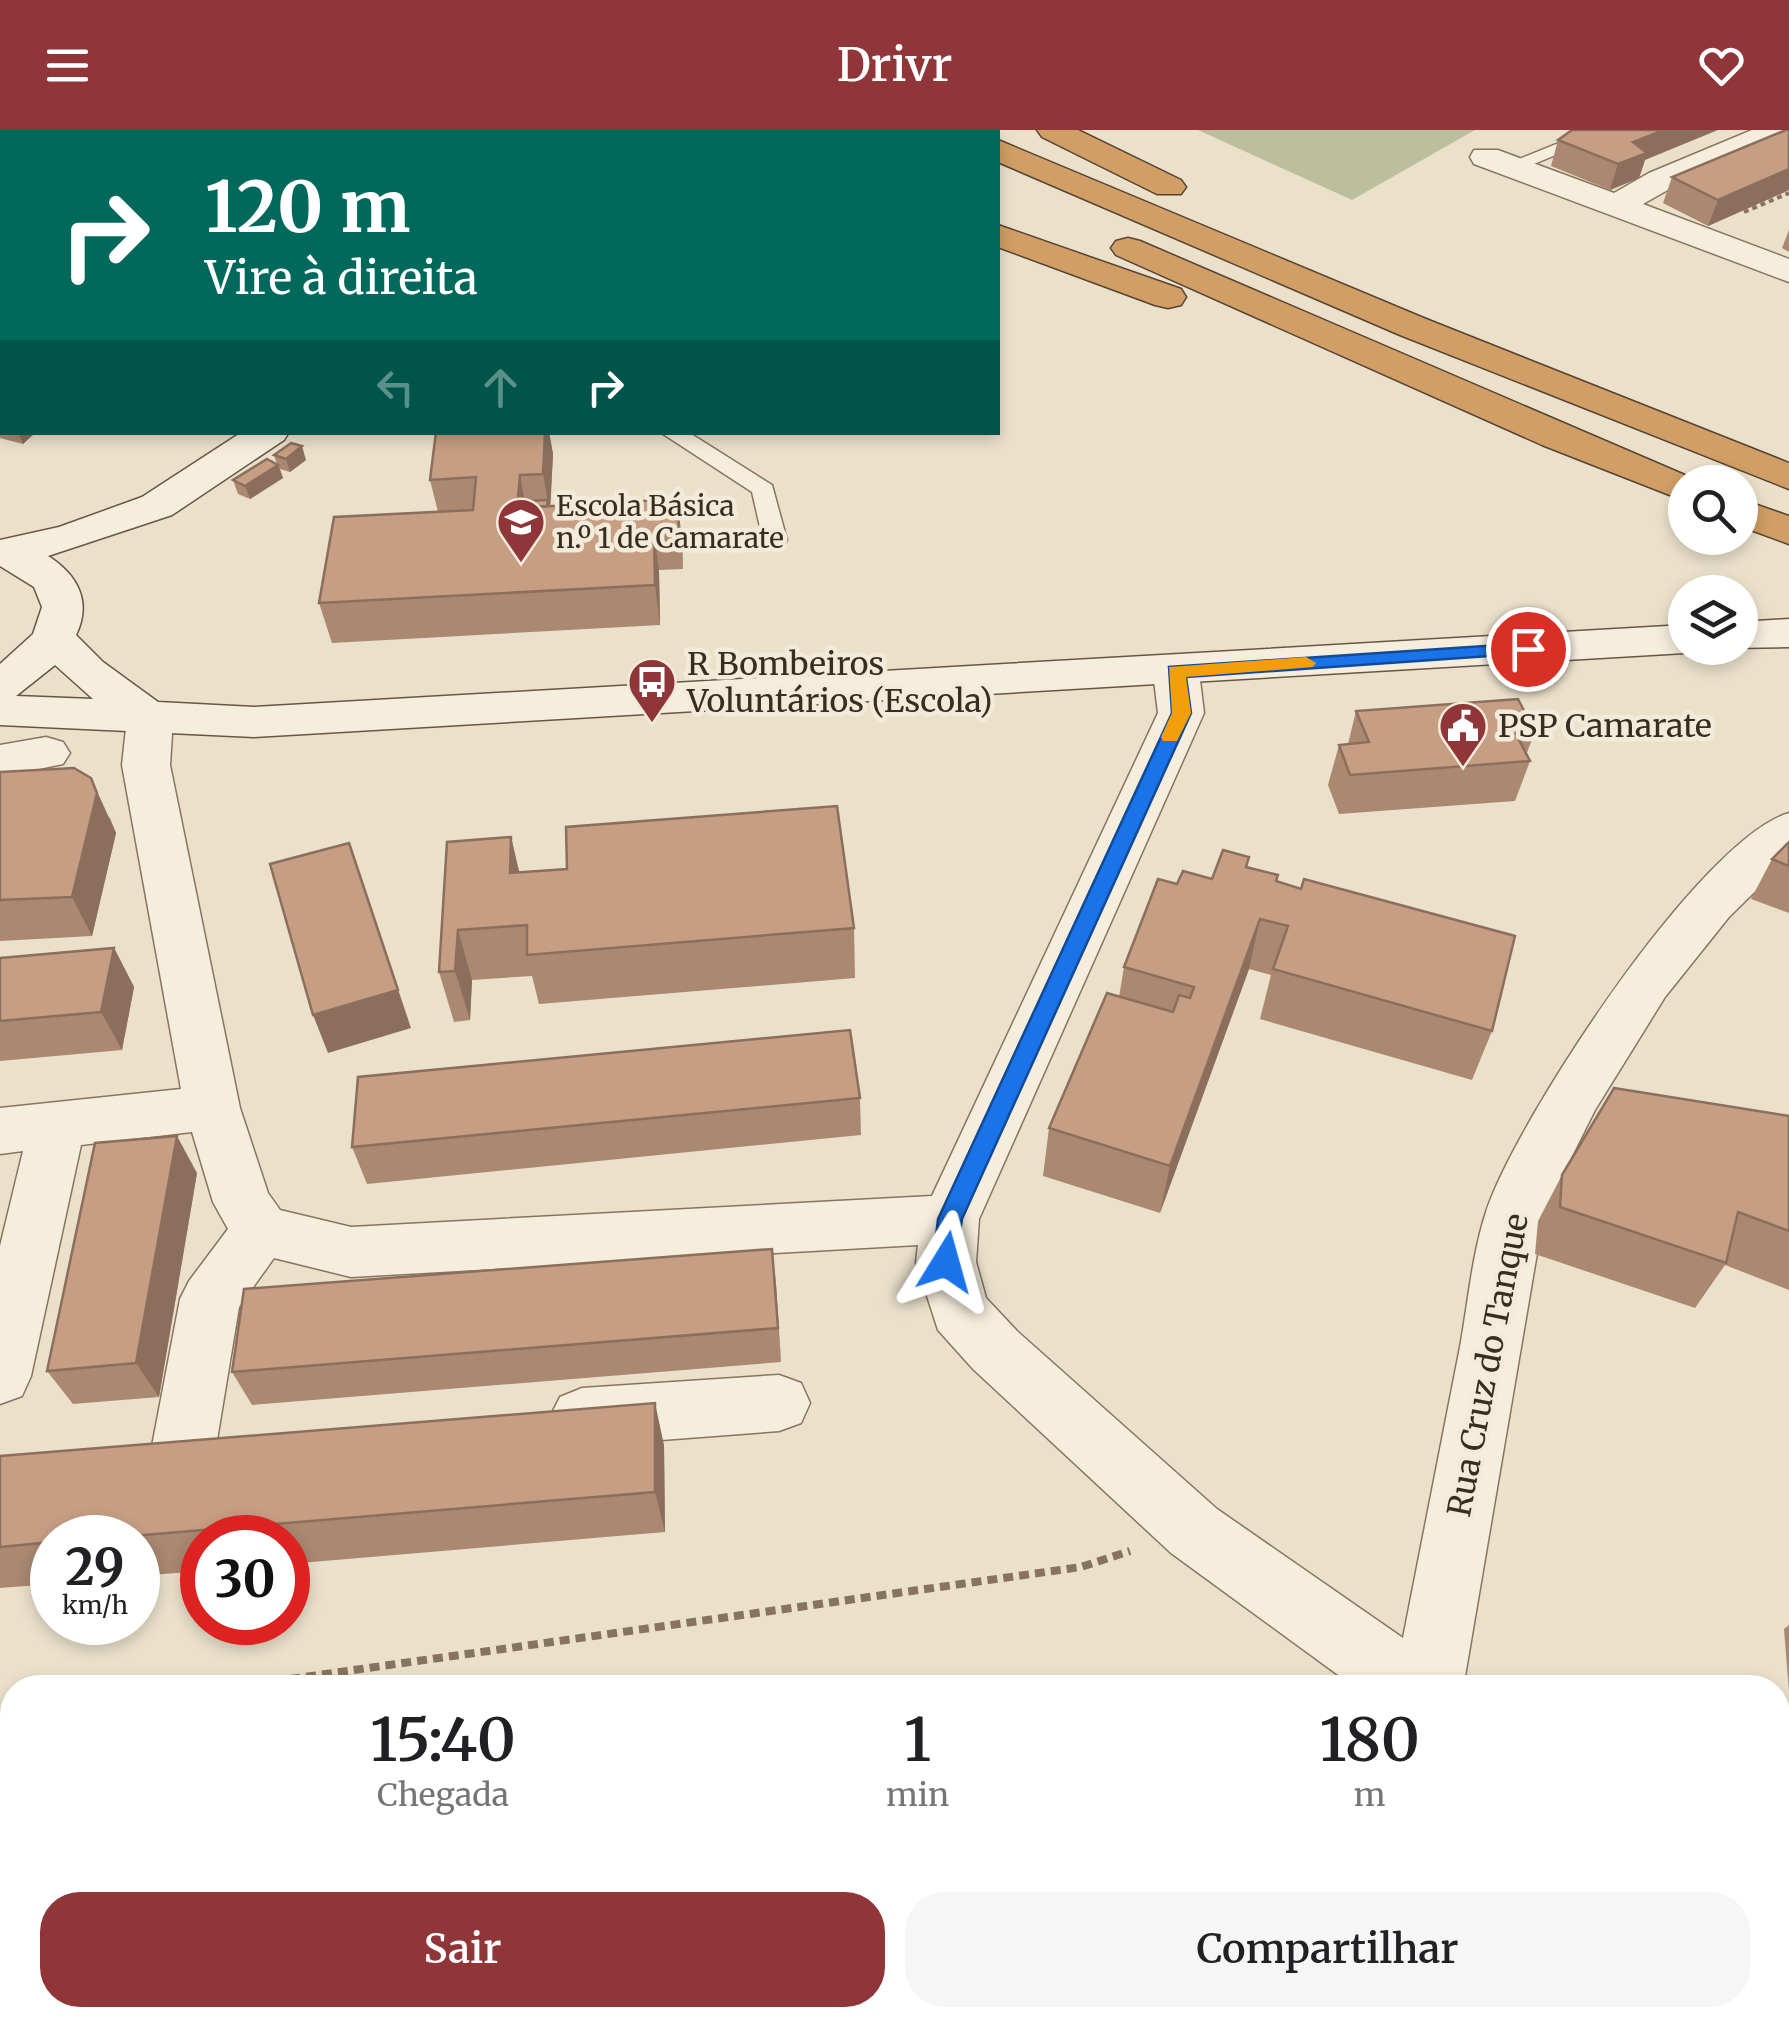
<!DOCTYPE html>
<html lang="pt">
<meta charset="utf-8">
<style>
body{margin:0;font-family:Merriweather,serif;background:#f6f6f6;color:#202124;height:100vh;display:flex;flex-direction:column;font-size:38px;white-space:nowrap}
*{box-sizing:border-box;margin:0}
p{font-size:32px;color:#757577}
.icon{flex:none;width:55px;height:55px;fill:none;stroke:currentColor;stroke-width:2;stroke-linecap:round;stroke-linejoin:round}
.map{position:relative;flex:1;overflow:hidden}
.side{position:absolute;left:0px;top:1545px;width:1790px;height:352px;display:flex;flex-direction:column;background:#fff;border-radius:40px 40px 0 0;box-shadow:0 5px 15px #0003}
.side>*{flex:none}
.hud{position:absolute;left:0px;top:0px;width:1000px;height:305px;box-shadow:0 5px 15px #0003;background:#00695c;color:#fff;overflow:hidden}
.fabs{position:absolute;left:1668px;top:335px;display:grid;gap:20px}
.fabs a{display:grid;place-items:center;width:90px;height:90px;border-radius:50%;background:#fff;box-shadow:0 5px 15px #0003;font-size:50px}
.speed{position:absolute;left:30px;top:1385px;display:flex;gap:20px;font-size:50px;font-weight:700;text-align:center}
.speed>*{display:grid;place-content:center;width:130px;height:130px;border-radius:50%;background:#fff;box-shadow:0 5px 15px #0003;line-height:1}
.speed small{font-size:25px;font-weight:400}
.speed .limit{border:15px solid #d22;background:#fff;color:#111}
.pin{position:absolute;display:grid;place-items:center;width:85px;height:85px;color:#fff;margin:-42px;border:5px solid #fff;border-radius:50%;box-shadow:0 2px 10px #0007}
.me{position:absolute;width:110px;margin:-55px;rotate:8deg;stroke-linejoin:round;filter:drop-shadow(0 0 8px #0008)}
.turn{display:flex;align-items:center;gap:35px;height:210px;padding:0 40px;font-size:45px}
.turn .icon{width:130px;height:130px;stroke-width:2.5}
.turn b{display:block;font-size:70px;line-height:85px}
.lanes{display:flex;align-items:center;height:95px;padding:0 40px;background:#0003;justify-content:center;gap:50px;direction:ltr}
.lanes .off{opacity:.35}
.eta{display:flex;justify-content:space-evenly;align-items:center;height:170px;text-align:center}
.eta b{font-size:60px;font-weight:600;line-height:70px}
.cta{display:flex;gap:20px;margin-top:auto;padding:20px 40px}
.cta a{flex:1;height:115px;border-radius:40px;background:#903639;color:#fff;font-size:40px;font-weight:600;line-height:115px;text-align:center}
.cta a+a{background:#f6f6f6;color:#202124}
header{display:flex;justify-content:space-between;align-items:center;height:130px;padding:0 40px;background:#903639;color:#fff;font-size:45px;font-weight:600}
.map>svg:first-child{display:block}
.cemetery{fill:#bcbf9d}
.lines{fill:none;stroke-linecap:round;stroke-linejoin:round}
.lane-casing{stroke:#877460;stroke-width:3}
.street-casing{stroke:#877460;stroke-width:3}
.secondary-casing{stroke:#695543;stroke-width:3}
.highway-casing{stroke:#554234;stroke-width:3}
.path-far1{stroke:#877460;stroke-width:4;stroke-dasharray:5 4;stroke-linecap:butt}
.path{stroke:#877460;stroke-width:8;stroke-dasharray:10 6;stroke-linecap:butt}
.lane{fill:#f6eedd;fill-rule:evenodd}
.street{fill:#f6eedd;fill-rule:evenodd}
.secondary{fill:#f6eedd;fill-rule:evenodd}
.highway{fill:#d19f65;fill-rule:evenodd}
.wall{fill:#aa8872}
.shaded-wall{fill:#8b6f5c}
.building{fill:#c69e84;stroke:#8b6f5c;stroke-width:2.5}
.route{fill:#1a73e8;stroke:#114b97;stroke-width:2.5}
.slow{fill:#f59e0b}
.labels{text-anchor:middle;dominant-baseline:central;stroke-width:9;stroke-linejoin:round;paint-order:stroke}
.far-poi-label{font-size:28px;fill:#392d22;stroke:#f3ebda;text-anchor:start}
.poi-label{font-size:32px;fill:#392d22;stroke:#f3ebda;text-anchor:start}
.street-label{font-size:32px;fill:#392d22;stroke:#f3ebda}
</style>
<header><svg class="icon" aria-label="menu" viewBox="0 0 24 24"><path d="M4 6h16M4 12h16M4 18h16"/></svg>Drivr<svg class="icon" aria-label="heart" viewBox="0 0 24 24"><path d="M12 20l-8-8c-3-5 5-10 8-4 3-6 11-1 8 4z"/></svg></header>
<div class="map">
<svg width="1789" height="1897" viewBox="0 0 1789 1897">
<rect width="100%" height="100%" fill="#ebe1cb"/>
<polygon class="cemetery" points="1198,0 1475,0 1352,70"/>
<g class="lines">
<g class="lane-casing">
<g id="lane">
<polygon points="1591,0 1617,0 1519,40 1512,42 1502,36"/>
<polygon points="660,302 688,302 772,355 787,410 784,415 766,415 763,410 752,362"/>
</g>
</g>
<g class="street-casing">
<g id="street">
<polygon points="1752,0 1789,0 1789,8 1673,57 1643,74 1789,129 1789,152 1474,34 1470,27 1474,20 1498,20 1614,63 1649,43"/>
<path d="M 1176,527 L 1192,532 L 1199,542 L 1204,583 L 979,1089 L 976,1132 L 986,1168 L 1017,1201 L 1217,1379 L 1403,1508 C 1422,1411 1441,1314 1460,1217 C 1468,1173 1472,1125 1486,1082 C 1515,992 1700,709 1789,683 L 1789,728 L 1729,787 L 1665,867 L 1595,980 L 1544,1082 L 1463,1558 L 1356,1558 L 1171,1423 L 973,1239 L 938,1200 L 916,1132 L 918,1115 L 351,1147 L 274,1128 L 239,1177 L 216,1316 L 207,1337 L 184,1345 L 161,1337 L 152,1316 L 180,1169 L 189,1151 L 228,1099 L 213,1072 L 192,1002 L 81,1015 L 31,1246 L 22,1266 L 0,1274 L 0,1116 L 23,1021 L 0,1024 L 0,978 L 181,959 L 122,635 L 127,589 L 134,578 L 150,574 L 166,578 L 173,589 L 170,635 L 240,978 L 268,1063 L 280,1080 L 351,1097 L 932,1066 L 1158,583 L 1153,542 L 1160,532 Z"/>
<polygon points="46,607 63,612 70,623 63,634 0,647 0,615"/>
<polygon points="779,1245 801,1253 810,1273 801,1293 779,1301 582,1316 560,1307 550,1287 560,1267 582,1258"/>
<polygon points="1484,1885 1562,1885 1566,1897 1488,1897"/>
</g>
</g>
<g class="secondary-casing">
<g id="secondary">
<path d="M 242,302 L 289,302 L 284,310 L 172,385 L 48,426 C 78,445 92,472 76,505 L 103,532 L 158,572 L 254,577 L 1685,495 L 1685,518 L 1702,518 L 1685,523 L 254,607 L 0,595 L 0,534 L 33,504 L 42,477 L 34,457 L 0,436 L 0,410 L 59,397 L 142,367 ZM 55,535 L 93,569 L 16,566 Z"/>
<polygon points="1789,489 1789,517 1730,518 1740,518 1740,492"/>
</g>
</g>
<g class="highway-casing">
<g id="highway">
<polygon points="737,0 774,0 775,2 739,2"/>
<polygon points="845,0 882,0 883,2 847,2"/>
<polygon points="935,0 972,0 973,2 937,2"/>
<polygon points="1037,0 1078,0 1181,50 1186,57 1181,64 1157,64 1042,7"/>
<polygon points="998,10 1426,189 1789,333 1789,359 1400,205 998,32"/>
<polygon points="998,95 1181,159 1186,167 1181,175 1168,178 1155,175 998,117"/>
<polygon points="1128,108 1140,111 1701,352 1685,352 1685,371 1542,315 1116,125 1111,118 1116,111"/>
<polygon points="1740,369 1789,386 1789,414 1740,396"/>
</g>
</g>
<polyline class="path-far1" points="1744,82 1789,63"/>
<g class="path">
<polyline points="227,1558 1081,1437 1130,1421"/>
<polyline points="0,1597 12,1594"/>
</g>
<use href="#lane" class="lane"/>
<use href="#street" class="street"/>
<use href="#secondary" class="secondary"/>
<use href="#highway" class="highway"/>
</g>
<g class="wall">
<polygon points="1789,0 1789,60 1708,96 1663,73 1672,47"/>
<polygon points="1558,10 1645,30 1639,48 1610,60 1551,36"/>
<polygon points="0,45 2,46 2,302 36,302 23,314 0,308"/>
<polygon points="1789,100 1789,122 1782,118"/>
<polygon points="436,302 549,302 553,324 550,376 677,369 683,439 659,440 660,495 332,513 319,473 438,382 430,350"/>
<polygon points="274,325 306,330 290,342 280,339 283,348 250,369 238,364 233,350 277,334"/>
<polygon points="1356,581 1535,602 1526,625 1530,631 1515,671 1339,684 1328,655 1339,615 1348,614"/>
<polygon points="0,642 110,688 116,703 92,806 0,811"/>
<polygon points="511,707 519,742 854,798 855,848 539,874 532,846 472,850 470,890 454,892 439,842 447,712"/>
<polygon points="1789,712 1789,783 1751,769 1772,729"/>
<polygon points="1249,727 1247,737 1278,745 1277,752 1492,901 1472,950 1260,889 1271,845 1249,839 1160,1083 1043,1046 1049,998 1119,867 1124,837 1177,754 1212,749"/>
<polygon points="114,818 134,857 122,920 0,931 0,828"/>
<polygon points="860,968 861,1005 367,1054 352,1017"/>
<polygon points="1789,986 1789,1160 1725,1135 1695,1178 1535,1124 1538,1091 1562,1045"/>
<polygon points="197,1043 159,1267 73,1274 47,1241"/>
<polygon points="772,1119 781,1232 252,1275 232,1242"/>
<polygon points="664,1315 665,1402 288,1434 288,1408 202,1408 202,1441 138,1446 138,1408 52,1408 52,1454 0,1458 0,1326"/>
<polygon points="1789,1495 1789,1562 1784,1499"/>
<polygon points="1778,1623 1789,1624 1789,1762 1778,1761"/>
<polygon points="12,1885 871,1885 806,1897 0,1897"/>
<polygon points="965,1885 1350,1885 1351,1897 973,1897"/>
</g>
<g class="shaded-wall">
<polygon points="1664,0 1718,0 1645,30 1639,48 1610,60 1618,34 1633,12"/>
<polygon points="1789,39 1789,60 1708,96 1718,70"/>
<polygon points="18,302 36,302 23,314"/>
<polygon points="545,302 549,302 553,324 550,384 543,344"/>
<polygon points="302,316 306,330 290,342 286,329"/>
<polygon points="278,335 283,348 250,369 245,356"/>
<polygon points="520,345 527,385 517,378"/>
<polygon points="677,369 682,409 683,439 679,399"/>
<polygon points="654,401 659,440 660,495 655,455"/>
<polygon points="91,648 116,703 92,806 72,767"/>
<polygon points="511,707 523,758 510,743"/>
<polygon points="349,713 411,898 328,923 313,885"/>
<polygon points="1260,789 1249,839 1160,1083 1170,1036"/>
<polygon points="458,800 472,850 470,890 455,841"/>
<polygon points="114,818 134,857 122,920 101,882"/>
<polygon points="177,1006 197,1043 159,1267 136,1233"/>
<polygon points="772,1119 776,1154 781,1232 778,1198"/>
<polygon points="655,1273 664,1315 665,1402 655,1362"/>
</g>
<g class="building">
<polygon points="1572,0 1664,0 1633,12 1647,23 1618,34 1558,10"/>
<polygon points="1786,0 1789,0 1789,39 1718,70 1672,47"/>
<polygon points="0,45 2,46 2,262 1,263"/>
<polygon points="436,302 545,302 543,344 520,345 517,378 677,369 679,399 654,401 655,455 319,473 334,387 473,380 476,347 430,350"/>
<polygon points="291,313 302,316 286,329 274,325"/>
<polygon points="267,329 278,335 245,356 233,350"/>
<polygon points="548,370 547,376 524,377 525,371"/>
<polygon points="1518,569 1535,602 1516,604 1530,631 1350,645 1339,615 1369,612 1356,581"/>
<polygon points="74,638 91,648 97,663 72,767 0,770 0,642"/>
<polygon points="837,676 854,798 527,825 527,795 458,800 455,841 439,842 447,712 511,707 510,743 567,739 566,697"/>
<polygon points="1789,712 1789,736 1772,729"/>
<polygon points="349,713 398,860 313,885 270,734"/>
<polygon points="1223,720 1249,727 1246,737 1278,745 1276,751 1301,759 1304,749 1515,806 1492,901 1273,839 1288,796 1260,789 1170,1036 1049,998 1107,863 1173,882 1179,865 1190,868 1194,857 1124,837 1158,749 1177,754 1183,741 1212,749"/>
<polygon points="114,818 101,882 0,891 0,828"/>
<polygon points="850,900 860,968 352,1017 358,947"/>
<polygon points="1614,958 1789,986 1789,1101 1738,1082 1726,1133 1560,1077 1562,1045"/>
<polygon points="177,1006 136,1233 47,1241 95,1013"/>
<polygon points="772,1119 778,1198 232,1242 244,1159"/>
<polygon points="655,1273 655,1362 108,1408 52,1408 52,1412 0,1417 0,1326"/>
<polygon points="1778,1623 1789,1624 1789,1737 1778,1736"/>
<polygon points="12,1856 12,1885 95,1885 93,1897 0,1897 0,1857"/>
<polygon points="95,1885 745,1885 680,1897 93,1897"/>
<polygon points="984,1885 1258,1885 1260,1897 992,1897"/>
<polygon points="1258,1885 1350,1885 1351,1897 1260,1897"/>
</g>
<polygon class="route" points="1528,513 1535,515 1535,523 1186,547 1191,583 962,1089 954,1139 946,1142 937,1139 933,1132 938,1089 1172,583 1169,537"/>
<polygon class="slow" points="1306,527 1316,533 1313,537 1186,547 1191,583 1177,611 1163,611 1161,607 1172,583 1169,537"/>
<defs>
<g id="school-pin" transform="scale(2.5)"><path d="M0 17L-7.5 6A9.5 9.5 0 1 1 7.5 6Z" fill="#903639" stroke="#f3ebda"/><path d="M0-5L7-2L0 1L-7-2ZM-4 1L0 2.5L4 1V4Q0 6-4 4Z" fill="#fff"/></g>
<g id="bus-pin" transform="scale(2.5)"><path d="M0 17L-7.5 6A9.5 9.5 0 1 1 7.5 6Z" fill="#903639" stroke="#f3ebda"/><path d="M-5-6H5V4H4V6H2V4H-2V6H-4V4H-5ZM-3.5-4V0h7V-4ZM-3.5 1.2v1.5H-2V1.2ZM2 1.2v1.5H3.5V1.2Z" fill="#fff"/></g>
<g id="civic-pin" transform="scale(2.5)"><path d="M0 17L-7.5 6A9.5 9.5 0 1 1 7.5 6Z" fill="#903639" stroke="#f3ebda"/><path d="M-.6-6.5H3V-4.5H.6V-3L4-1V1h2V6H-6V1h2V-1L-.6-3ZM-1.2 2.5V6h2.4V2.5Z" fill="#fff"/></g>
</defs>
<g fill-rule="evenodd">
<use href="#school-pin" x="521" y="392"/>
<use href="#bus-pin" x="652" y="552"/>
<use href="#civic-pin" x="1463" y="596"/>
</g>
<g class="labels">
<g class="far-poi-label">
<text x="556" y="376">Escola Básica<tspan x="556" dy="32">n.º 1 de Camarate</tspan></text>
</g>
<g class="poi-label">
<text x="687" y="534">R Bombeiros<tspan x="687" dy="37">Voluntários (Escola)</tspan></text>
<text x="1498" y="596">PSP Camarate</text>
</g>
<g class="street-label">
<text transform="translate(1488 1235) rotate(-79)">Rua Cruz do Tanque</text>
</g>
</g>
</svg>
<div class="fabs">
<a><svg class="icon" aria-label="search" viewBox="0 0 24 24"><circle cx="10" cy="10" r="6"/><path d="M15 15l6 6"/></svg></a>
<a><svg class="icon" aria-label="layers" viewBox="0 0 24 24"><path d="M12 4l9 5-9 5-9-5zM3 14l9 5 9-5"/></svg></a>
</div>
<div class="speed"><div>29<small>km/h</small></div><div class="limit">30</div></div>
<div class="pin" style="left:1528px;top:519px;background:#d93025"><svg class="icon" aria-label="arrive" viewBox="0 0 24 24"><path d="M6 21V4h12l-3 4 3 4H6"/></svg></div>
<svg class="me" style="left:946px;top:1132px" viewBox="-20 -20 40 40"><path d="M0-17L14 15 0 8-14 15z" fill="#1a73e8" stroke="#fff" stroke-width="4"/></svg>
<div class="hud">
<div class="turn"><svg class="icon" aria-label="right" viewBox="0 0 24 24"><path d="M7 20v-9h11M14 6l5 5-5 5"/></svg><div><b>120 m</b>Vire à direita</div></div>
<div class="lanes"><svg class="icon off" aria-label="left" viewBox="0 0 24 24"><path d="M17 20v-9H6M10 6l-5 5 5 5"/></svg><svg class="icon off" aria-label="ahead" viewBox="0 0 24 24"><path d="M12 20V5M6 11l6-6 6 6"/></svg><svg class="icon" aria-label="right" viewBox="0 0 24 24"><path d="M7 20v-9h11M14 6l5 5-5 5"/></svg></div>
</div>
<section class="side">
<div class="eta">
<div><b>15:40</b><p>Chegada</p></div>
<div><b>1</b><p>min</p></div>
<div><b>180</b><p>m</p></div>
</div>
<div class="cta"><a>Sair</a><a>Compartilhar</a></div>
</section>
</div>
